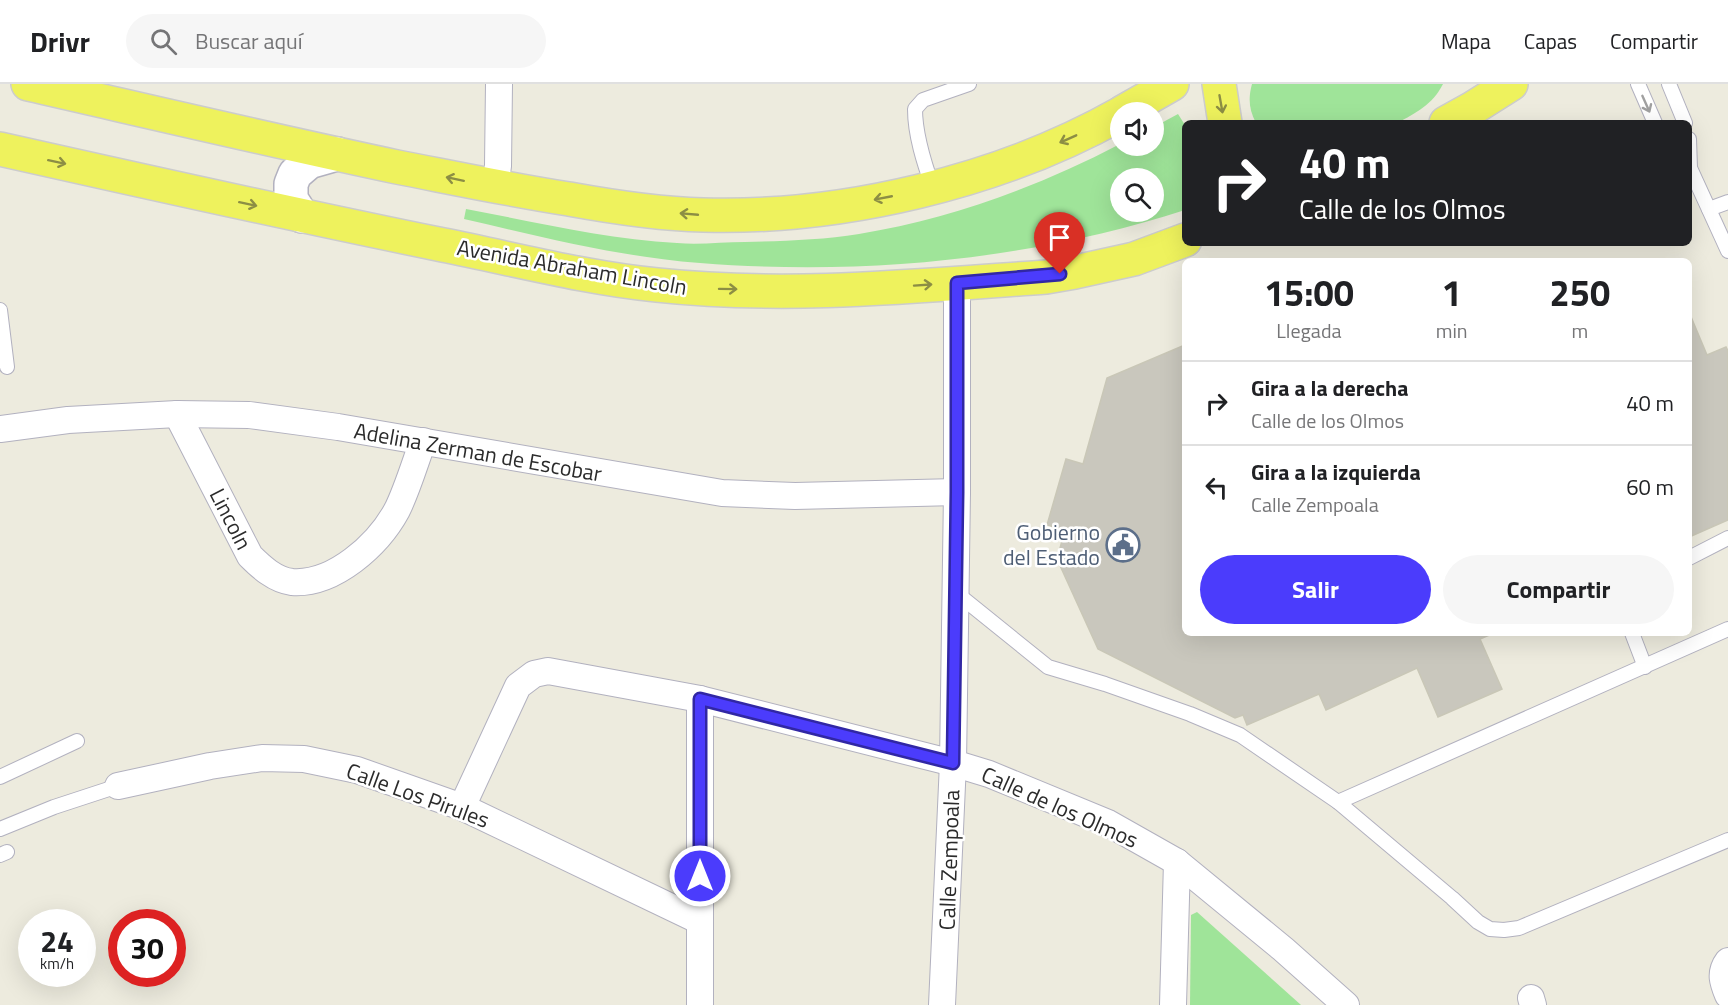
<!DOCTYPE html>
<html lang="es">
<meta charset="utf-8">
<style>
body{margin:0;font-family:"Titillium Web",sans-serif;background:#f6f6f6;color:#202124;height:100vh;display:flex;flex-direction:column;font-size:22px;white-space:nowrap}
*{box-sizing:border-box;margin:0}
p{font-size:20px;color:#757577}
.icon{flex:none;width:33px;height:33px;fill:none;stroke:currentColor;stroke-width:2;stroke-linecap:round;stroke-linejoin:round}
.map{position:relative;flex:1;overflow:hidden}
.side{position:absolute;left:1182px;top:174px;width:510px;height:378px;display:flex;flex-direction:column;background:#fff;border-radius:9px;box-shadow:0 6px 24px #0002}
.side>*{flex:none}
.hud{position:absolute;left:1182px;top:36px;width:510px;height:126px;border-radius:9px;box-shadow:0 6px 24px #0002;background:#202124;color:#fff;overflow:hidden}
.controls{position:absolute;left:1110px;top:18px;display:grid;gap:12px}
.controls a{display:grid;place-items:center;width:54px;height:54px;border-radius:50%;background:#fff;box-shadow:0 6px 24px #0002;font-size:30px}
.speed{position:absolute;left:18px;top:825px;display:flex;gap:12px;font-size:30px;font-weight:700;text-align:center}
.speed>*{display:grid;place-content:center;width:78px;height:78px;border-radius:50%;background:#fff;box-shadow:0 6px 24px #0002;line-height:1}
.speed small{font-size:15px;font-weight:400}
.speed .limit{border:9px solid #d22;background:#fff;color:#111}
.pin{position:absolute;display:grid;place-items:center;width:51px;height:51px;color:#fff;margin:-62px -26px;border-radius:50% 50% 50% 0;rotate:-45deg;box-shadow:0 0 6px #0007}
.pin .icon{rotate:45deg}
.me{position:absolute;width:66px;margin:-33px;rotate:0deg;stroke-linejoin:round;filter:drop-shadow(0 0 4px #0008)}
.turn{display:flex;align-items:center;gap:21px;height:126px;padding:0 18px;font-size:27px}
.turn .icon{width:78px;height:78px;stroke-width:2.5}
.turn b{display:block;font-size:42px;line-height:51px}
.eta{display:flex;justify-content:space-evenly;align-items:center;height:102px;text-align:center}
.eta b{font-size:36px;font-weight:700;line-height:42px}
.action{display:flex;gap:12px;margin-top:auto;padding:12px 18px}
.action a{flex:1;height:69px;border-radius:36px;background:#4b3cfc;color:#fff;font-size:24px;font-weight:700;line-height:69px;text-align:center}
.action a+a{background:#f6f6f6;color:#202124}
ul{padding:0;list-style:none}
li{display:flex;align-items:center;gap:18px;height:84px;padding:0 18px;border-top:2px solid #e0e0e0}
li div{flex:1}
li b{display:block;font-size:22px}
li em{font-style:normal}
header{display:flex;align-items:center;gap:36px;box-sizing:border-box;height:84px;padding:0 30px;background:#fff;border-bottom:2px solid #e0e0e0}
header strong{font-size:28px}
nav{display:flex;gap:33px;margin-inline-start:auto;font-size:21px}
.search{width:420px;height:54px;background:#f6f6f6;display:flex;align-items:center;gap:15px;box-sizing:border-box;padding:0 21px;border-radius:33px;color:#757577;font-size:22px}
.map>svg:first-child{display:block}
.green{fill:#9fe499;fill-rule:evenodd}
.building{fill:#c9c7bd;stroke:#c9c7b7;stroke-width:1.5}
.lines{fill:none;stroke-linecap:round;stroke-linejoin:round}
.service-casing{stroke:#b2b1bf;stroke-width:16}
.minor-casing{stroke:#b2b1bf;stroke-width:28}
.secondary-casing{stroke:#b2b1bf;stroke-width:36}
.primary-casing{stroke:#ccc;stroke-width:36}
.service{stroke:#fff;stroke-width:14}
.minor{stroke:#fff;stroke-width:26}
.secondary{stroke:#fff;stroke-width:33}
.primary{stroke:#eef25d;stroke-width:33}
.oneway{stroke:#8c8e44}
.oneway2{stroke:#a0a0a0}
.route-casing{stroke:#3127a4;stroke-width:15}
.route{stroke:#4b3cfc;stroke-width:10}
.labels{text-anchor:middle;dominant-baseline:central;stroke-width:5;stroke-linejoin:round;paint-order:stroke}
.street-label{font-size:22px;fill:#2b2b2b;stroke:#fff}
.service-label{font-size:22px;fill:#4e5e75;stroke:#fff;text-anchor:end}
</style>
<header>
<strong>Drivr</strong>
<div class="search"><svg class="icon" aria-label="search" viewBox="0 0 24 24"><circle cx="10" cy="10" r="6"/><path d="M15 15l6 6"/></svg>Buscar aquí</div>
<nav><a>Mapa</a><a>Capas</a><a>Compartir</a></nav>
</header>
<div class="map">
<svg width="1728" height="921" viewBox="0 0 1728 921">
<rect width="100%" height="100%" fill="#edebde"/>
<g class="green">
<path d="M 1252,0 L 1443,0 C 1433,20 1416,29 1397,39 L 1256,39 C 1249,26 1248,14 1252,0 Z"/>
<path d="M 1178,30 L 1185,41 L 1185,126 C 1030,176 862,192 700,179 C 620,173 542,153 464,135 L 466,125 C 536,138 606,155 677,159 C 699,161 723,158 745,158 C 783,157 822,156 859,150 C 950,135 1038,103 1120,60 L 1120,62 L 1154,62 L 1154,43 ZM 1120,94 L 1154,94 L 1154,128 L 1120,128 Z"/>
<polygon points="1197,828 1301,921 1190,921 1191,831"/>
</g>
<g class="building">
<polygon points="1689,228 1707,271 1726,263 1728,267 1728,436 1689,453"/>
<polygon points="1185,261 1185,549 1494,549 1480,555 1502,605 1438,633 1417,584 1326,626 1319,610 1247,641 1243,631 1235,634 1098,565 1057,475 1065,446 1047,441 1066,375 1083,380 1107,294"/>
</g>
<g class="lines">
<g class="service-casing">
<g id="service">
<polyline points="1638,0 1655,39"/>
<polyline points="1669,0 1685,39"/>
<polyline points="1689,55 1690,84 1728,167"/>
<path d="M 933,104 C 924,79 915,51 915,25 L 923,16 L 969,0"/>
<polyline points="1709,125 1728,118"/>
<polyline points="0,226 7,283"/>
<polyline points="1689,474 1728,454"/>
<polyline points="955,508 1048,583 1105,600 1190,630 1240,651 1338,718 1452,814 1478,838 1490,845 1504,846 1519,844 1728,756"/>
<polyline points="1632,549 1645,583"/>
<polyline points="0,693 77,657"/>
<polyline points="1338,718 1728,545"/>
<polyline points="0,745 54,723 118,702"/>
<polyline points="0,771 7,768"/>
</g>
</g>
<g class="minor-casing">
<g id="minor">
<polyline points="495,103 498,82 499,0"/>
<path d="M 177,330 L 250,472 C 261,483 275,496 292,498 C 334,501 378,461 397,426 C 407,406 415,379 423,357"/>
<polyline points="0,345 68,336 177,330 249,331 338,343 722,409 795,412 957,408"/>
<polyline points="700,615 700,921"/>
<polyline points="118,702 210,682 262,674 304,675 357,686 462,723 700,837"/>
<polyline points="462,723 518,602 534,590 548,587 700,615 953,679 989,690 1108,739 1177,778 1283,865 1346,921"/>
<path d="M 1728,877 C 1719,889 1723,899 1728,911"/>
<polyline points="1531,914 1533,921"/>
<polyline points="942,921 953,679 957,408 957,199"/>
<polyline points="1173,921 1177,778"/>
</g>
</g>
<g class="secondary-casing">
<polyline id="secondary" points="302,132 291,115 291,100 295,90 309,78 337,70"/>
</g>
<g class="primary-casing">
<g id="primary">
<path d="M 28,0 C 151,28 274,57 397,83 C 454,94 511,106 569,115 C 613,123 658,130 703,131 C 842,135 999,98 1120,30"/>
<polyline points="1219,0 1225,39"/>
<polyline points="1123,28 1172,0"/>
<polyline points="1446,39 1473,24 1511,0"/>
<path d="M 0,65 C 147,98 295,131 443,161 C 514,175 585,194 657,201 C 787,215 917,202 1046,193 L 1075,188 L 1134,175 L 1185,156"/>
</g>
</g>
<use href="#service" class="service"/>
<use href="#minor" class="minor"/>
<use href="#secondary" class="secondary"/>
<use href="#primary" class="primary"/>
</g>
<defs><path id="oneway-shaft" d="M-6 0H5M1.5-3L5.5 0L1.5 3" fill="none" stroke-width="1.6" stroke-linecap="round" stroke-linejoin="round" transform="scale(1.5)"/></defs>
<g class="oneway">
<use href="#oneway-shaft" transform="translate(1221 20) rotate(80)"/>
<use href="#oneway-shaft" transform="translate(1068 55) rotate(156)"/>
<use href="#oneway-shaft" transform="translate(57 78) rotate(12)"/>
<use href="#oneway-shaft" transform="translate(455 95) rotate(-168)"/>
<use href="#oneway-shaft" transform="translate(883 114) rotate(169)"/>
<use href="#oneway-shaft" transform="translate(248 120) rotate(12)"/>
<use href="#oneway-shaft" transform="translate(689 130) rotate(-175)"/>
<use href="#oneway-shaft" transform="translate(923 201) rotate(-4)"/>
<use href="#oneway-shaft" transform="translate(728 205) rotate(1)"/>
</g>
<use class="oneway2" href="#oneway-shaft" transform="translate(1646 20) rotate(66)"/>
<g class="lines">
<g class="route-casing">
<polyline id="route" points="700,792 700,615 953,679 957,408 957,199 1060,190"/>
</g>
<use href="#route" class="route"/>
</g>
<defs>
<g id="civic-ring" transform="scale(1.725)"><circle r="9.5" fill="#fff" stroke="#5c6f8a" stroke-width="1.5"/><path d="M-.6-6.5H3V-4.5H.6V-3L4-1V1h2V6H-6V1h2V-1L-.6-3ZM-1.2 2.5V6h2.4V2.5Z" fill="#5c6f8a"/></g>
</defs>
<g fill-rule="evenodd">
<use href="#civic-ring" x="1123" y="461"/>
</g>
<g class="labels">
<g class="street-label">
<text transform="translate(572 183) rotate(10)">Avenida Abraham Lincoln</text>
<text transform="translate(478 368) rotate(10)">Adelina Zerman de Escobar</text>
<text transform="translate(231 435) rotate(63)">Lincoln</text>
<text transform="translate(418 711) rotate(20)">Calle Los Pirules</text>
<text transform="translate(1060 723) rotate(24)">Calle de los Olmos</text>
<text transform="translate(949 776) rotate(-88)">Calle Zempoala</text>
</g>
<g class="service-label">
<text x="1100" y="448">Gobierno<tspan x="1100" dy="25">del Estado</tspan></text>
</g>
</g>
</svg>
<div class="controls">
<a><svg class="icon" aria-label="sound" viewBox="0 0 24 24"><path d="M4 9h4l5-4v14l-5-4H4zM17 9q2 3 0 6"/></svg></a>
<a><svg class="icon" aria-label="search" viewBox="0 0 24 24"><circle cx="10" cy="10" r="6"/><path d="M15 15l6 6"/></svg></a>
</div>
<div class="speed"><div>24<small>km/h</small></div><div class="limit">30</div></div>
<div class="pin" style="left:1060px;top:190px;background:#d93025"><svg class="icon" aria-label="arrive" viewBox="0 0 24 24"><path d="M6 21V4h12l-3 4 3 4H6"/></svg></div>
<svg class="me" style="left:700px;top:792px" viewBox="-20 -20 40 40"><circle r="17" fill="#4b3cfc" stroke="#fff" stroke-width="3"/><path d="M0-11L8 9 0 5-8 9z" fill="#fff"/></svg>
<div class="hud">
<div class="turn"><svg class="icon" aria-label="right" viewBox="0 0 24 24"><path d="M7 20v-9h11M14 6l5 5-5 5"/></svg><div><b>40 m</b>Calle de los Olmos</div></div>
</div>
<section class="side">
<div class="eta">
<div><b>15:00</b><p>Llegada</p></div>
<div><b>1</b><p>min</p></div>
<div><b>250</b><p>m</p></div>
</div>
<ul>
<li><svg class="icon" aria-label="right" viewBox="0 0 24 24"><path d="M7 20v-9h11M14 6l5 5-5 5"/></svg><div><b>Gira a la derecha</b><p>Calle de los Olmos</p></div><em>40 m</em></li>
<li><svg class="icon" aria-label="left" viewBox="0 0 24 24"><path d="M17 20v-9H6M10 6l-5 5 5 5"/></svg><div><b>Gira a la izquierda</b><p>Calle Zempoala</p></div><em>60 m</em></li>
</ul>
<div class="action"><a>Salir</a><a>Compartir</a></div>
</section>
</div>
